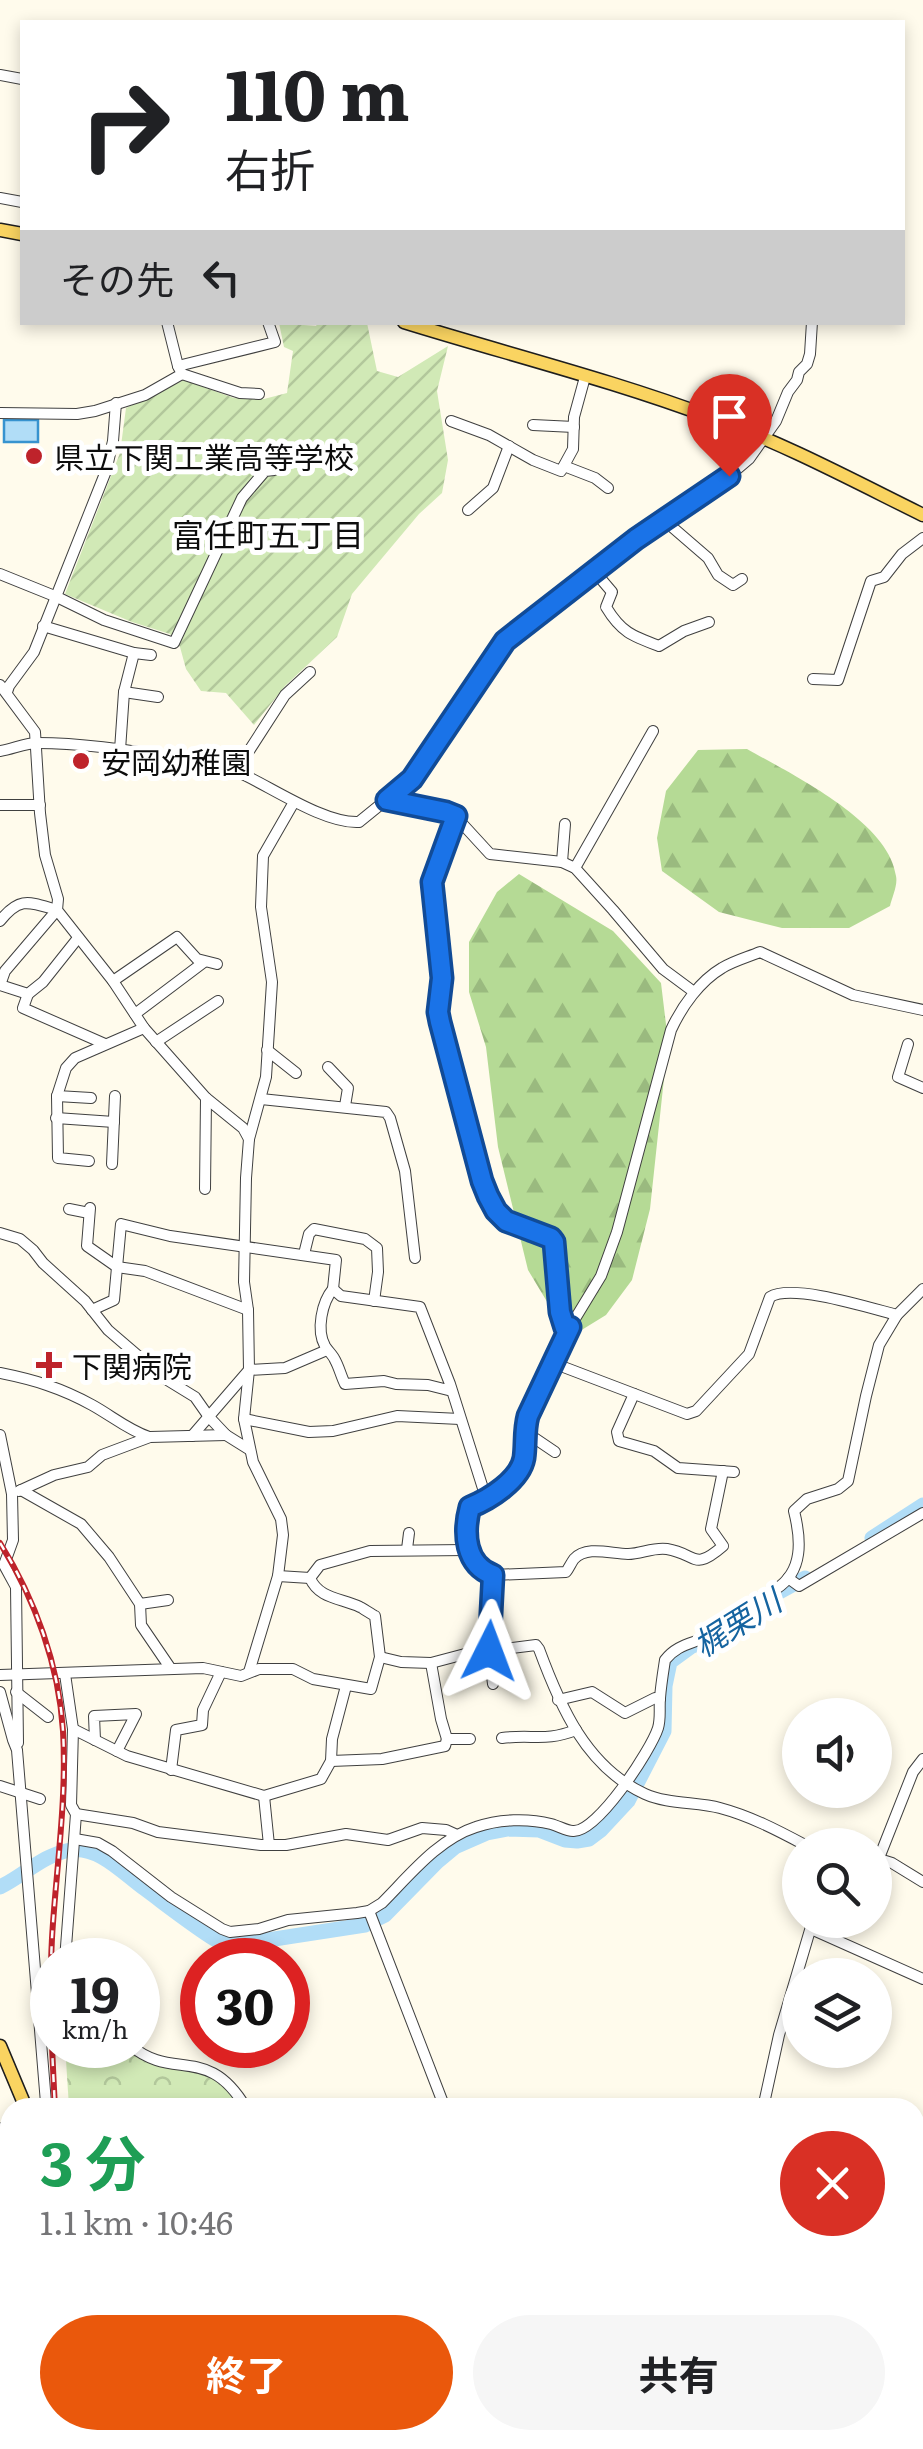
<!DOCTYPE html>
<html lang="ja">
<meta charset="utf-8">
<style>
body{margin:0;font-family:Literata,"Noto Sans JP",serif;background:#f6f6f6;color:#202124;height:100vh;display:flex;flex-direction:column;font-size:38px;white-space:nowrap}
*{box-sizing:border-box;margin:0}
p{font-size:32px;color:#757577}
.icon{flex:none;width:55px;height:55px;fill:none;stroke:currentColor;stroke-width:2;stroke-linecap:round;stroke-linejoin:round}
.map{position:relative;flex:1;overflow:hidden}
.details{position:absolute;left:0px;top:2098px;width:925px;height:352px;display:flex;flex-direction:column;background:#fff;border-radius:30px 30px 0 0;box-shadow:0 5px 15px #0003}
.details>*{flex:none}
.guide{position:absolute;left:20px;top:20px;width:885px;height:305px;border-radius:0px;box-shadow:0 5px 15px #0003;background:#fff;color:#202124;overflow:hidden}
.fabs{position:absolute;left:782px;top:1698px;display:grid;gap:20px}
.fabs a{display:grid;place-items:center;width:110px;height:110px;border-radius:50%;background:#fff;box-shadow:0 5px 15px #0003;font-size:50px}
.speed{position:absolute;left:30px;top:1938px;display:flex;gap:20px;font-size:50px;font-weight:700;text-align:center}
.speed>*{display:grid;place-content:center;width:130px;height:130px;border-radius:50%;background:#fff;box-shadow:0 5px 15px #0003;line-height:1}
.speed small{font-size:25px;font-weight:400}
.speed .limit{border:15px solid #d22;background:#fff;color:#111}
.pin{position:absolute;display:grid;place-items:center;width:85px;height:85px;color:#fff;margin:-102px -42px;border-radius:50% 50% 50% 0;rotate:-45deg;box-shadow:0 0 10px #0007}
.pin .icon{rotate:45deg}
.me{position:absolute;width:110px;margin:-55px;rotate:3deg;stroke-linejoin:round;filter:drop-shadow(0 0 8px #0008)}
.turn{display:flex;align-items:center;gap:35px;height:210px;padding:0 40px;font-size:45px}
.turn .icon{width:130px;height:130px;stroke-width:2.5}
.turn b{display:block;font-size:70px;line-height:85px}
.then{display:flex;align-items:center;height:95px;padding:0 40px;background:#0003;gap:20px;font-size:38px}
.round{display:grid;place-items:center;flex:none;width:105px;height:105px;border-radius:52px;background:#f6f6f6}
.overview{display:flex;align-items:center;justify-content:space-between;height:170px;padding:0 40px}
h1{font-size:60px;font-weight:700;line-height:75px;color:#1e9e55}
.action{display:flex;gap:20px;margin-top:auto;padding:20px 40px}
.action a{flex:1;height:115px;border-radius:60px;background:#ea580c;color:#fff;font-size:40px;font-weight:700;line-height:115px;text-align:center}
.action a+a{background:#f6f6f6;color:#202124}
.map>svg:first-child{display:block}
.forest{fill:url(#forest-firs)}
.park{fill:url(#park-crowns)}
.garden{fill:url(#garden-furrows)}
.water{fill:#b1ddf7;stroke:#3793cf;stroke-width:2.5}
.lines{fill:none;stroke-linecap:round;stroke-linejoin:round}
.river{stroke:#b1ddf7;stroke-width:15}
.minor-casing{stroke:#404040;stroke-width:12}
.major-casing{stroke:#1e1e1e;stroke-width:15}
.minor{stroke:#fff;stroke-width:10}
.major{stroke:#fad461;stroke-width:12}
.rail-casing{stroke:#be232b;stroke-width:6}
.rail{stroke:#fff;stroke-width:2.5;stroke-dasharray:8;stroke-linecap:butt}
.route-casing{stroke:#114b97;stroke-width:25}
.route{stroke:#1a73e8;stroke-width:18}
.poi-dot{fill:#be232b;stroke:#fff;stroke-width:4}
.labels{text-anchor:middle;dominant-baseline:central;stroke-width:10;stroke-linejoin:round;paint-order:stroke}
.poi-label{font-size:30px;fill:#0d0d0d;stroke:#fff;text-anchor:start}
.neighbourhood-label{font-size:32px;fill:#0d0d0d;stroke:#fff}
.water-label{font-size:32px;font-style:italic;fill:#1564a0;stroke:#fff}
</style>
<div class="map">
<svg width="923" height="2449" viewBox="0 0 923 2449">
<defs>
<pattern id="forest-firs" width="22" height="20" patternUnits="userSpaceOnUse" patternTransform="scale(2.5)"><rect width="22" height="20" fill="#b5da95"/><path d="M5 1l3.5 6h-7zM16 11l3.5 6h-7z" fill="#9aba7f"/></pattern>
<pattern id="park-crowns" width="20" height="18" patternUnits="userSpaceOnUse" patternTransform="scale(2.5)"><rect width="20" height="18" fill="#d1e9b6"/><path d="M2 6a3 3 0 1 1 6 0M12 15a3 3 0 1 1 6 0" fill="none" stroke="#b2c79b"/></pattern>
<pattern id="garden-furrows" width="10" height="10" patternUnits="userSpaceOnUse" patternTransform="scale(2.5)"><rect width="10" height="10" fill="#d1e9b6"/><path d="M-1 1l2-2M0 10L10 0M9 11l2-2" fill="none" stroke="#b2c79b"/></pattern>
</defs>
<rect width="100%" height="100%" fill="#fffbec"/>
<g class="forest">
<path d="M 747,749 C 791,774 889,821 896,876 C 898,885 892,897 890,906 L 849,928 L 782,928 L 719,912 L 662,871 L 657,838 L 666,791 L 698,750 Z"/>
<polygon points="519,874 613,931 661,983 668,1041 650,1209 632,1280 606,1315 580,1331 555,1315 528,1270 498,1147 486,1047 469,992 469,942 497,892"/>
</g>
<polygon class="park" points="65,2045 126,2045 212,2073 243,2107 69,2107"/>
<polygon class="garden" points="279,323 316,326 318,323 367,323 377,371 398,377 448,346 437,391 448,460 442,493 419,514 352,594 337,637 285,686 254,725 226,693 201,691 186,669 180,647 170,634 132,622 65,594 120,453 126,408 184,380 234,398 264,399 287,393 293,351 284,347"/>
<rect class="water" x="4" y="420" width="34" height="22"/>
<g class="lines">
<g class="river">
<polyline points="872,1538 923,1505"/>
<path d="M 0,1887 C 23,1876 43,1855 70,1850 C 98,1845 124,1874 145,1889 C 168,1906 192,1925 216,1940 L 227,1944 L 242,1944 L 365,1925 L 385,1915 L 437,1862 L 455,1847 L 487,1833 L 508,1829 L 539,1830 L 565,1840 L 577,1841 L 589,1839 L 601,1830 L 628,1801 L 664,1731 L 665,1686 L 670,1662 L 692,1646 L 717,1638 L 741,1613 L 805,1578"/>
</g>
<g class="minor-casing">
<g id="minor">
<polyline points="0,75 22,79"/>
<polyline points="0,198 22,202"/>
<polyline points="167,322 178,366"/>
<polyline points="182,374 240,393 259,394"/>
<polyline points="0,413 77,414 95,411 145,395 182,374 178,366 275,342 268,322"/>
<polyline points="451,421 489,435 533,460 561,471 573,449 574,417 585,377"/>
<polyline points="533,425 574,427"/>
<polyline points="564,466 595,478 608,488"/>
<polyline points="468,510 493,488 509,446"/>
<polyline points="664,520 708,558 718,575 733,585 742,579"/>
<path d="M 595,572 L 612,592 L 606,607 C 621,632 632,636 659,646 L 684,631 L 709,622"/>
<polyline points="0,574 57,597 104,620 174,643 242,498 265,471 274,470"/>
<polyline points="43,626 134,653 151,655"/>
<polyline points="813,679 838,680 871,581 884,577 902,554 923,538"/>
<polyline points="0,685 35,732 40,813 45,855 58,899 57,910 113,981 144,1028 206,1098 243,1128 249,1139"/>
<polyline points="7,692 9,686 34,652 106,471 113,441 116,403"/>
<polyline points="124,692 158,697"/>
<polyline points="120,750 124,692 134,653"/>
<path d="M 0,751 C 13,749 25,743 38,743 C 86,743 137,751 185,760 C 202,763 221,765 238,772 C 270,786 324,824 359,822 L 412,779 L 505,641 L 636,539 L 729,476 L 749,459 L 776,421 L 788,392 L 797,380 L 799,372 L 807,364 L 810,354 L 812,322"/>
<polyline points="236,771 285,695 310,672"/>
<polyline points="387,800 445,811 456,817 490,854 562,862 575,868 613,910 663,969 694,992"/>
<polyline points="0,805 40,805"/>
<path d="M 456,817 L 432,883 L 442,978 L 438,1012 L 440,1022 L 482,1181 C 487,1193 492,1209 501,1218 C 516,1231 539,1230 554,1242 L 560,1312 L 565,1328 L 570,1327"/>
<polyline points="562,862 565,824"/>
<polyline points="575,868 653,731"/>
<path d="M 0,921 C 20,896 29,902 57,910 L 5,971 L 0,985"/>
<polyline points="113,981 177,937 197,959 217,964"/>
<polyline points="0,985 28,994 43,982 78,938"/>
<polyline points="28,994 23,1008 105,1044"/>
<polyline points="135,1014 204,962"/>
<polyline points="156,1042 218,1001"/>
<polyline points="908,1044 898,1077 923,1088"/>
<polyline points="267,1050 296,1073"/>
<polyline points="328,1067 348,1088 345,1106"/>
<polyline points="57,1096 91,1098"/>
<polyline points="261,1099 386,1112 390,1118 405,1171 415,1258"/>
<polyline points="56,1118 114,1122"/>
<polyline points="89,1161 58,1158 57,1096 66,1068 75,1058 144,1028"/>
<polyline points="112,1164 115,1096"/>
<polyline points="205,1189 206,1098"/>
<polyline points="90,1208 87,1246 117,1267 145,1271 248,1310"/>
<polyline points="69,1209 89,1213"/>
<polyline points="0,1233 20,1239 33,1250 43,1263 85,1301 108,1330 164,1378 195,1397 209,1417 226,1435 250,1450"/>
<polyline points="304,1254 309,1234 314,1229 365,1239 377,1248 378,1272 374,1301"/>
<polyline points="92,1310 114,1300 121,1224 170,1236 336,1260 333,1289"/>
<path d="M 553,1363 L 687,1414 L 696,1411 L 749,1354 L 770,1297 C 792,1283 870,1308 897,1315"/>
<path d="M 0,1373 C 35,1380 61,1388 92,1405 C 112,1416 128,1430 149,1437"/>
<path d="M 452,1391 L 428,1385 L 396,1384 L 384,1381 L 345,1384 C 341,1376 339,1367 335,1360 C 333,1355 328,1351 325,1346 C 316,1330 322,1302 333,1289 L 341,1296 L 420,1307 L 450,1384 L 486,1498"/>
<polyline points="634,1394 617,1432 619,1441 654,1451 678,1468 734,1472"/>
<polyline points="244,1419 309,1432 333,1431 397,1416 460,1419"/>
<polyline points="524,1431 555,1452"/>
<polyline points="0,1435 12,1494 13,1540 4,1565 16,1587 18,1743"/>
<polyline points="192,1436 249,1370 285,1368 327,1350"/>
<path d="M 723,1471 L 711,1529 L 723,1546 C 693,1572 697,1554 667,1549 C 653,1547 641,1554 628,1554 C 611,1554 587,1545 574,1559 C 571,1563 569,1568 566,1572 L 493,1575 L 480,1570 L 467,1550 L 467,1517 L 470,1507 C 490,1499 520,1480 524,1458 C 526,1444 524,1431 528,1416 L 570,1327 L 601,1276 L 617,1232 L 671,1030 C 682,1006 700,981 722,968 C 733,961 748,957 760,952 L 853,995 L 923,1010"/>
<polyline points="21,1490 81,1524 109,1557 140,1604 141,1625 171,1669"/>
<polyline points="19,1491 54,1475 88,1467 102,1455 150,1437 226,1435"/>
<polyline points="407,1549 409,1533"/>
<polyline points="278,1576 310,1578"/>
<polyline points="310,1578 320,1565 370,1551 467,1550"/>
<polyline points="788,1578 799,1586 923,1513"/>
<polyline points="140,1604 168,1600"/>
<path d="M 380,1657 L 401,1662 L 431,1663 L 465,1654 L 536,1645 L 539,1649 C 560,1706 586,1767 645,1794 C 667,1804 697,1802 720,1808 C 750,1816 777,1830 805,1845"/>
<polyline points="431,1663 441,1719 447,1739"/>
<polyline points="249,1672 278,1576 283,1535 281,1519 253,1462 244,1419 249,1370 248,1310 244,1282 246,1178 249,1139 266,1077 272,982 261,907 263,856 294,802"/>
<path d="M 0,1675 L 203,1668 L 241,1676 L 259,1669 L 293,1669 L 313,1679 L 371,1689 L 380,1657 L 375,1616 C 374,1616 361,1607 360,1607 C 341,1598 319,1599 310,1578"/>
<polyline points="493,1684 489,1651 493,1575"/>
<polyline points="0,1692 13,1740 17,1750 46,2103 45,2108"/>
<polyline points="16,1692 48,1717"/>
<polyline points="558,1700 592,1692 625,1713 655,1698 660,1699"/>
<polyline points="73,1729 127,1756 264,1796 321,1779 331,1761 332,1739 346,1686"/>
<path d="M 502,1738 C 533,1734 545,1742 576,1730"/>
<polyline points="95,1740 94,1716 136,1714 117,1751"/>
<polyline points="331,1761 382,1759 445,1746 447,1739 470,1739"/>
<polyline points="171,1770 176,1730 202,1725 203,1710 221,1672"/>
<polyline points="0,1786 40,1799"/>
<polyline points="264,1796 269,1845"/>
<polyline points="76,1814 133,1823 158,1832 261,1845 286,1845 346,1834 388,1840 422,1828 446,1830 457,1835"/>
<path d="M 75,1839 L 98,1843 L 112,1851 L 171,1897 L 222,1929 L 230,1932 L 259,1929 L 288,1920 L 357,1913 L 369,1911 L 382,1903 C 409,1876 438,1839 476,1827 C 499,1819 528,1818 551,1824 C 559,1826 566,1831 573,1831 C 597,1833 651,1750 658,1728 C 661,1718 659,1708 660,1698 C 661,1685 663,1673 665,1660 C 678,1643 695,1644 712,1634 C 723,1627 730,1615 741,1607 C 752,1600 765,1596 776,1589 C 804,1571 801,1539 794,1511 L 807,1499 L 838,1489 L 848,1481 L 866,1396 L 879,1345 L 897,1315 L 923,1289"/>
<polyline points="876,1858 892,1863 923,1882"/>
<polyline points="879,1858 913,1772 923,1759"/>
<polyline points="369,1911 445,2108"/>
<polyline points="811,1929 923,1979"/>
<polyline points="65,1960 76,1814 71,1805 73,1729 65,1674"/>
<path d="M 130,2045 C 173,2082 208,2043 246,2108"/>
<polyline points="763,2108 779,2035 813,1920"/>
<polyline points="0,2129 10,2125"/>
<path d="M 0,2236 C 4,2275 12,2330 0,2367"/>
<polyline points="247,2440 263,2447"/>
<polyline points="183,2449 186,2440"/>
<polyline points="317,2449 321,2440"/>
<polyline points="326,2449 329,2440"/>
<polyline points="402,2449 405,2440"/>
<polyline points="601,2449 603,2440"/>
</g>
</g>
<g class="major-casing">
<g id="major">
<polyline points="0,230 22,234"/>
<path d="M 404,322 C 507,354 612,380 713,418 C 785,444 854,481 923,515"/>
<polyline points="0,2046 26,2108"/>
<polyline points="68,2440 69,2449"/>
</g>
</g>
<use href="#minor" class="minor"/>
<use href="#major" class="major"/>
<g class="rail-casing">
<g id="rail">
<path d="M 0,1543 C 35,1599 59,1665 63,1731 C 67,1799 56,1870 52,1938 C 49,1995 52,2051 55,2108"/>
<polyline points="88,2440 90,2449"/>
</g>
</g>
<use href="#rail" class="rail"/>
</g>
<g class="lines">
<g class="route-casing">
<path id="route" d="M 489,1651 L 493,1575 C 465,1565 463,1533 470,1507 C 490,1499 520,1480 524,1458 C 526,1444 524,1431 528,1416 L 570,1327 L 565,1328 L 560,1312 L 554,1242 L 551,1238 L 506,1221 L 496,1211 L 488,1196 L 482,1181 L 440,1022 L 438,1012 L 442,978 L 432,882 L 456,816 L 446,812 L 387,800 L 412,779 L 505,641 L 636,539 L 729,476"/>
</g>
<use href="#route" class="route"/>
</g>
<g class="poi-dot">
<circle cx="34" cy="456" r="10"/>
<circle cx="81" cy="761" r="10"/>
<path d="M44 1350h10v10h10v10h-10v10h-10v-10h-10v-10h10z"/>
</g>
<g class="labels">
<g class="poi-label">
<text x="54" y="456">県立下関工業高等学校</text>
<text x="101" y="761">安岡幼稚園</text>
<text x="72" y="1365">下関病院</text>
</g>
<g class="neighbourhood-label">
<text x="268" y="533">富任町五丁目</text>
</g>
<g class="water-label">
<text transform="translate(736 1621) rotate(-32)">梶栗川</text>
</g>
</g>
</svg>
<div class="fabs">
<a><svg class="icon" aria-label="sound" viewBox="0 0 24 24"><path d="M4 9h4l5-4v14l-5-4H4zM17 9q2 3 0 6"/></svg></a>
<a><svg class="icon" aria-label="search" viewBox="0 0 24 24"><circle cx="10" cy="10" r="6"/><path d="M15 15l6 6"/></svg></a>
<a><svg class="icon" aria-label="layers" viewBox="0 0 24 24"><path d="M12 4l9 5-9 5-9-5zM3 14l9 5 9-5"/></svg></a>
</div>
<div class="speed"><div>19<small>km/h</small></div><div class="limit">30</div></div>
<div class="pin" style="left:729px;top:476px;background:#d93025"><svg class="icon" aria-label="arrive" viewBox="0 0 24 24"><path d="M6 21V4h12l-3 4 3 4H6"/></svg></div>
<svg class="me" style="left:489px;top:1651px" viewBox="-20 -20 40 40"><path d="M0-17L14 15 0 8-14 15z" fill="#1a73e8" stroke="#fff" stroke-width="4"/></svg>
<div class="guide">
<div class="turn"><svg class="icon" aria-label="right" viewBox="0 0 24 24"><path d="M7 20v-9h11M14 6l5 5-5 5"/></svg><div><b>110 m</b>右折</div></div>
<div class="then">その先<svg class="icon" aria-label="left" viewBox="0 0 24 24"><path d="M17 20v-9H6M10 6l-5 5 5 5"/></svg></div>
</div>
<section class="details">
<div class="overview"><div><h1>3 分</h1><p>1.1 km · 10:46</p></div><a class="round" style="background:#d93025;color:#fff"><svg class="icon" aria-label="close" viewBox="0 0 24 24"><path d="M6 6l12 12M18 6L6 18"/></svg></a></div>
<div class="action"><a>終了</a><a>共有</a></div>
</section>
</div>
